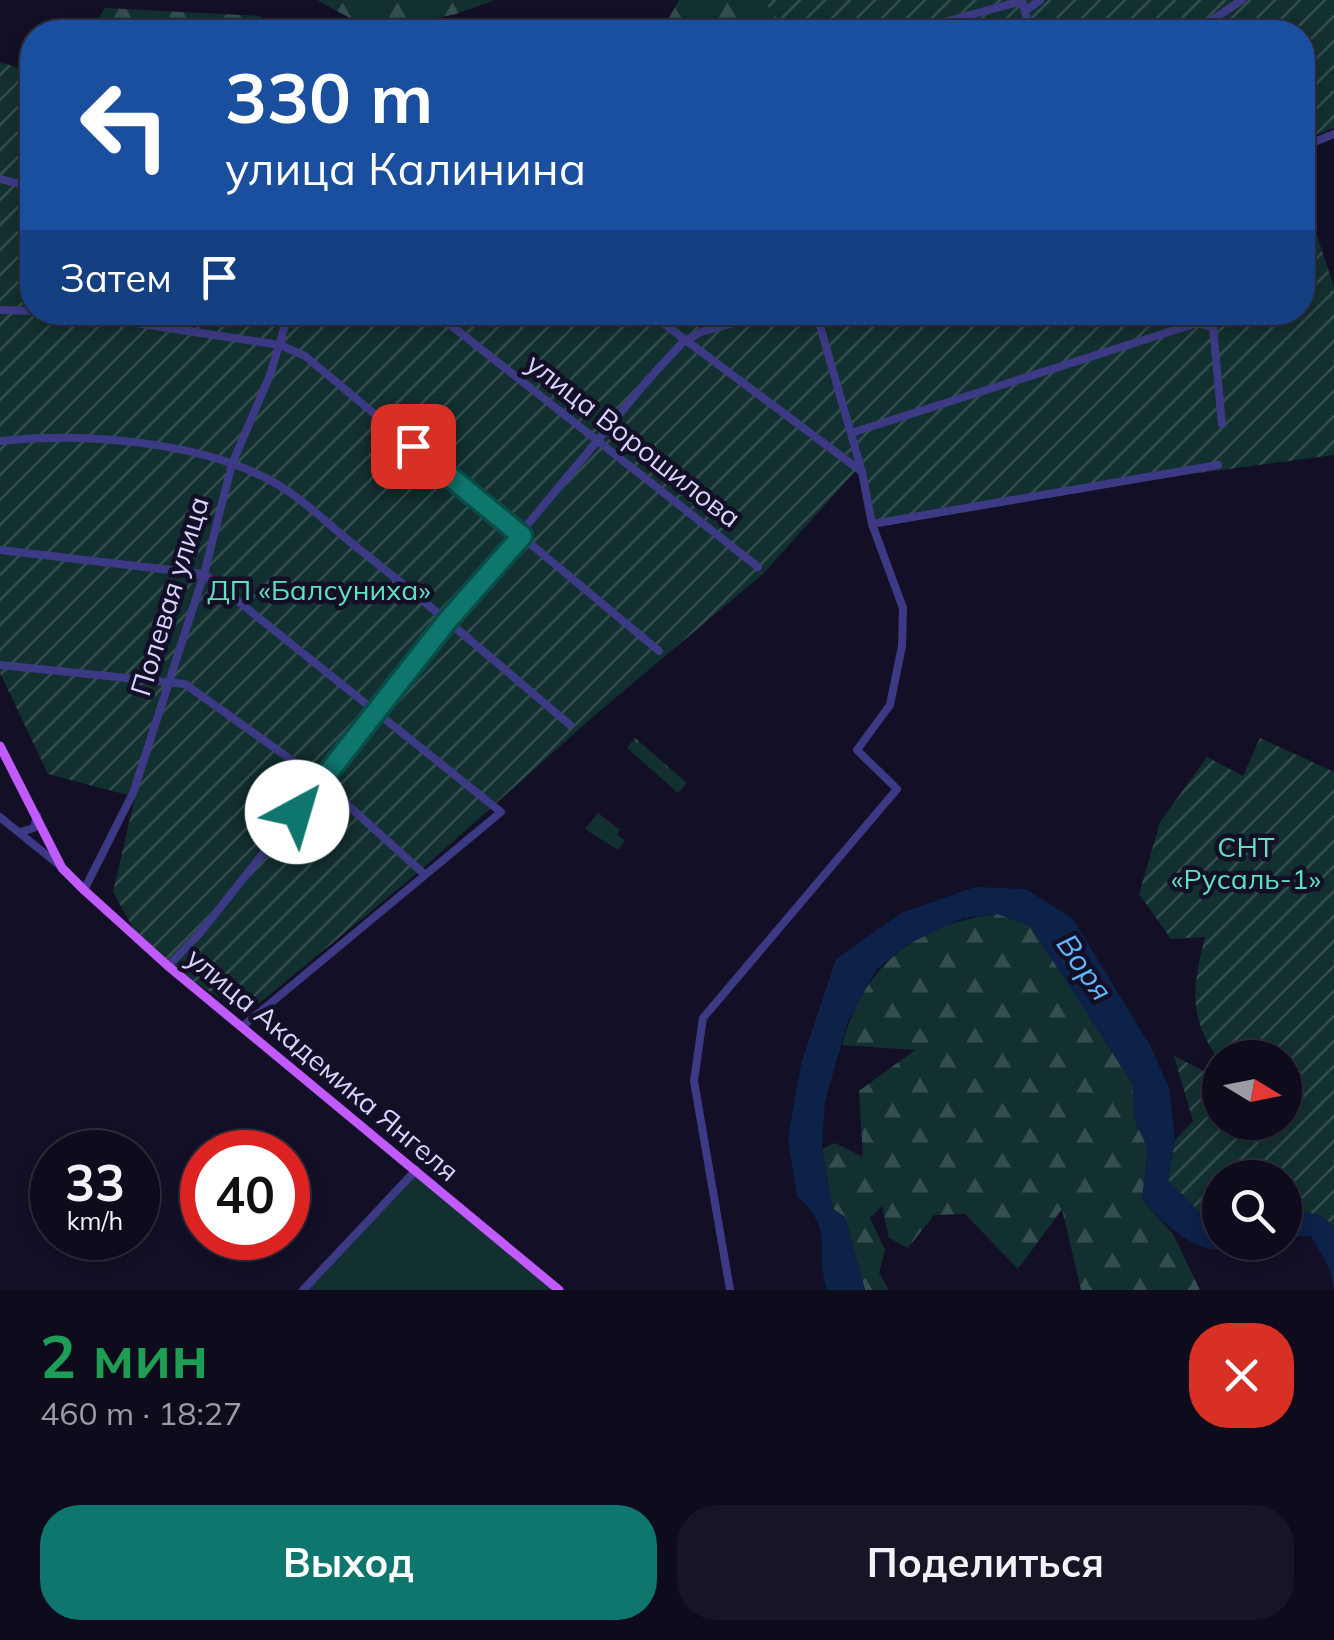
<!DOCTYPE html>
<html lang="ru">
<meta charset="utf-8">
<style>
body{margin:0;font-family:Mulish,sans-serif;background:#171425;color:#f1f3f6;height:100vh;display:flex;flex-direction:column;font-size:38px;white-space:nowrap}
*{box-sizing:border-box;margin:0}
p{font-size:32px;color:#9b9ba3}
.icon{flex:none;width:55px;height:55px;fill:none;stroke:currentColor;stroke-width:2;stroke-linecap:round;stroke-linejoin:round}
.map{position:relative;height:1290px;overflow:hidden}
.sheet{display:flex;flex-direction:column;background:#0e0b1c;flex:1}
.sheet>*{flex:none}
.banner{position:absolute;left:20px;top:20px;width:1295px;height:305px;border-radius:40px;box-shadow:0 5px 15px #0003,0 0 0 2px #2e2b3b;background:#1a4fa0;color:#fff;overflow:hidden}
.needle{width:65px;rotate:100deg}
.tools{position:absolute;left:1202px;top:1040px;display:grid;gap:20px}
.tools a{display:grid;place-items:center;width:100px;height:100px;border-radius:50%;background:#0e0b1c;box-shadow:0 5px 15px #0003,0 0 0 2px #2e2b3b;font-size:50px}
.speed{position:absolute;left:30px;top:1130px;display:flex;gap:20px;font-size:50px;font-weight:700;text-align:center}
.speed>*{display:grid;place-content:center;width:130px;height:130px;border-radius:50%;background:#0e0b1c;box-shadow:0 5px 15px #0003,0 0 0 2px #2e2b3b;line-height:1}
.speed small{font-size:25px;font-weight:400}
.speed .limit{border:15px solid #d22;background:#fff;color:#111}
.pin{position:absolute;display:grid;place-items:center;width:85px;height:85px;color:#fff;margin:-42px;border-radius:20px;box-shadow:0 5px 15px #0006}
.me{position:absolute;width:110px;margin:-55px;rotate:39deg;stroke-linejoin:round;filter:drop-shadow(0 0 8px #0008)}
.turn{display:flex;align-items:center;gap:35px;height:210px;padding:0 40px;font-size:45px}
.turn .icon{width:130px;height:130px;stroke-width:2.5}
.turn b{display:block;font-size:70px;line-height:85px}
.then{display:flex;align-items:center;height:95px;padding:0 40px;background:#0003;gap:20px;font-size:38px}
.round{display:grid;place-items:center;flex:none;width:105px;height:105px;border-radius:40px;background:#171425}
.head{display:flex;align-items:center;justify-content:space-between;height:170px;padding:0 40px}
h1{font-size:60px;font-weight:700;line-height:75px;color:#1e9e55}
.primary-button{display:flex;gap:20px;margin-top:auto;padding:20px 40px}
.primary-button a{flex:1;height:115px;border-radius:40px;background:#0f766e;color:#fff;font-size:40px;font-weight:700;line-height:115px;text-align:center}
.primary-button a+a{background:#171425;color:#f1f3f6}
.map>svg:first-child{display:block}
.forest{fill:url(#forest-firs)}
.park{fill:url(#park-tufts)}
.garden{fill:url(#garden-furrows)}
.pitch{fill:#12302f}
.water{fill:#0c2248}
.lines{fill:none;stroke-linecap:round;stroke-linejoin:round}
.minor{stroke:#3d3a85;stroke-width:8}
.major{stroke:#c25bff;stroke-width:9}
.route-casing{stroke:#0a4d48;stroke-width:25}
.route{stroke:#0f766e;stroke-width:18}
.labels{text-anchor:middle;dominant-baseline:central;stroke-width:9;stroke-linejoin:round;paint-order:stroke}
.street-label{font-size:28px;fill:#d9d4ff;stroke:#130f26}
.park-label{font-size:28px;fill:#5fe0c0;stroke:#130f26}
.water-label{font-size:30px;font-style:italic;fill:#62b6ff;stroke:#130f26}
</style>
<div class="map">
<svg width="1334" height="1290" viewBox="0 0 1334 1290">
<defs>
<pattern id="forest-firs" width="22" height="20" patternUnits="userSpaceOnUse" patternTransform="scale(2.5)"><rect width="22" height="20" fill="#12302f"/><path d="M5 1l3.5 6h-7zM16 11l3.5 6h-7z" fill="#344d4e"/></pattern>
<pattern id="park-tufts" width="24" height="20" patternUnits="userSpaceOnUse" patternTransform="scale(2.5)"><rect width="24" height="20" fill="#12302f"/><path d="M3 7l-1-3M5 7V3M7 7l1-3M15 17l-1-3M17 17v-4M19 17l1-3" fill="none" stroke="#344d4e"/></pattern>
<pattern id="garden-furrows" width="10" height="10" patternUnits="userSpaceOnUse" patternTransform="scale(2.5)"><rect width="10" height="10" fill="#12302f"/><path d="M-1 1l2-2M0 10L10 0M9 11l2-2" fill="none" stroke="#344d4e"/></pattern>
</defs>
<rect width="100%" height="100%" fill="#130f26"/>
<g class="forest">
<polygon points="317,0 495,0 456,14 373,31"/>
<polygon points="679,0 770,0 767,6 789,32 632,32 665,25"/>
<polygon points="105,8 261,16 259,32 90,32"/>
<path d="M 998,914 L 1030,925 L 1133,1084 L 1134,1118 L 1148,1149 L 1142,1200 L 1173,1234 L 1200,1290 L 1081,1290 L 1062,1209 L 1018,1269 L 965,1214 L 934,1215 L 908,1248 L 889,1238 L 882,1206 L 870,1218 L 885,1250 L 879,1273 L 889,1290 L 865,1290 L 845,1217 L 833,1209 L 822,1149 L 835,1143 L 863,1157 L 859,1091 L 915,1050 L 842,1045 C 863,965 917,923 998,914 Z"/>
</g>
<g class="park">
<polygon points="635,738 687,783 678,793 627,748"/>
<polygon points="598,813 620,830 617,834 625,841 618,850 585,829"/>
</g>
<g class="garden">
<polygon points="770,0 1334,0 1334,128 1303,140 1302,32 789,32 767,6"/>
<polygon points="0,62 32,72 32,312 1302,312 1303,193 1334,287 1334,455 1101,486 876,525 857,469 764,573 595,715 420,871 246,1014 168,966 139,939 113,892 135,797 48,774 0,673"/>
<path d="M 1260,738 L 1334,772 L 1334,1226 L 1321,1216 L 1285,1208 L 1285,1178 L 1220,1178 L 1220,1217 L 1209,1223 L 1168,1180 L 1175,1140 L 1193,1121 L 1174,1056 L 1204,1071 L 1204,1109 L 1220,1095 L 1220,1122 L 1285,1122 L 1285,1058 L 1220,1058 L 1220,1062 C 1188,1017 1192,990 1205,937 L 1171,939 L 1139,894 L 1160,822 L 1207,757 L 1243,776 Z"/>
</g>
<polygon class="pitch" points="416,1170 559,1290 303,1290"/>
<g class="water">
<path d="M 975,887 L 1026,889 L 1073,919 L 1151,1047 L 1169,1088 L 1175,1140 L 1168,1180 L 1209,1222 L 1220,1217 L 1220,1242 L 1253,1243 C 1208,1266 1171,1231 1142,1200 L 1148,1149 L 1134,1118 L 1133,1084 L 1030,926 L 998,914 L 963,918 L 908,944 L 876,970 L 848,1021 L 825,1101 L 822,1149 L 833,1209 L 845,1217 L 865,1290 L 827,1290 C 814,1253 836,1230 797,1196 L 788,1138 L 801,1064 L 836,959 L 901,913 Z"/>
<polygon points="1288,1207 1321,1216 1334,1226 1334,1290 1330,1270 1311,1236 1285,1237"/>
</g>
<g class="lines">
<g class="minor">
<polyline points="1022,0 1030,32"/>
<polyline points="1025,11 1040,0"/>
<polyline points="907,32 1022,1"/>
<polyline points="1194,32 1242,0"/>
<polyline points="1302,147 1334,134"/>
<polyline points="0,179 32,187"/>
<polyline points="0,310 32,311"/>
<polyline points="63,312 280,345 305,356 659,651"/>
<polyline points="434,312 758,567"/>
<polyline points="648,312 861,471"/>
<polyline points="851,433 1197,323 1213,327 1222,424"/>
<path d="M 0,441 C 82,432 202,441 275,483 C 305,500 332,528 359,549 C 431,606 500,665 570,725"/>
<polyline points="872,524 1218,465"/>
<polyline points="0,550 204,574 501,812 243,1026"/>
<polyline points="0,665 185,684 321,781 423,873"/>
<polyline points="0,817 59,865"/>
<polyline points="20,832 34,828 37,816"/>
<polyline points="84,890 133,793 204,574 232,464 270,375 289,312"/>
<polyline points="168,966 200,933 448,620 647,381 683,342 701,332 775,312"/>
<polyline points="303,1290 416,1170"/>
<polyline points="730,1290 694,1081 703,1018 897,789 857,750 890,705 902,646 903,608 872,524 862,472 816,312"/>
</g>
<polyline class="major" points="0,746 62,868 84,890 168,966 559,1290"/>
</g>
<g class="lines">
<g class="route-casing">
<polyline id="route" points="297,812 448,620 522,536 413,446"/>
</g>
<use href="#route" class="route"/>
</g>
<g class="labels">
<g class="street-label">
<text transform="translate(634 440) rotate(38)">улица Ворошилова</text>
<text transform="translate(169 596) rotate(-73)">Полевая улица</text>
<text transform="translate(323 1064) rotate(40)">улица Академика Янгеля</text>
</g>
<g class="park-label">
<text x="319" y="589">ДП «Балсуниха»</text>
<text x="1246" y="846">СНТ<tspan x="1246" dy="32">«Русаль-1»</tspan></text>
</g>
<g class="water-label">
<text transform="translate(1085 967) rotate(55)">Воря</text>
</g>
</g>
</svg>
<div class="tools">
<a><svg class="needle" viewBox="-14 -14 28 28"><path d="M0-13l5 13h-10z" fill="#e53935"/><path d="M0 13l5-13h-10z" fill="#9b9ba3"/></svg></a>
<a><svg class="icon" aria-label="search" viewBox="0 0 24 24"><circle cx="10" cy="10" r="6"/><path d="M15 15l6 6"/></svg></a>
</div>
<div class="speed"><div>33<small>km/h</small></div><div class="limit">40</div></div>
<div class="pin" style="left:413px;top:446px;background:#d93025"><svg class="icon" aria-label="arrive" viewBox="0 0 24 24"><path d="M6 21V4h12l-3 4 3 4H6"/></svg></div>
<svg class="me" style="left:297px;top:812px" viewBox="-20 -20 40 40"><circle r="19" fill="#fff"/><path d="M0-13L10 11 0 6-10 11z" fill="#0f766e"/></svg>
<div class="banner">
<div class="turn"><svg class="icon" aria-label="left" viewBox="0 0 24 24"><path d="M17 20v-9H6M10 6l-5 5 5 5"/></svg><div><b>330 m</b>улица Калинина</div></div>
<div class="then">Затем<svg class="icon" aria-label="arrive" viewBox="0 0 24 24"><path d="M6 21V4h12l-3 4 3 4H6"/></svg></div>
</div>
</div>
<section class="sheet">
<div class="head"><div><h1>2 мин</h1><p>460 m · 18:27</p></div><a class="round" style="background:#d93025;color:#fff"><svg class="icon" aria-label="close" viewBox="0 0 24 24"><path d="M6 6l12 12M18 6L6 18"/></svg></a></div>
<div class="primary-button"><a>Выход</a><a>Поделиться</a></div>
</section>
